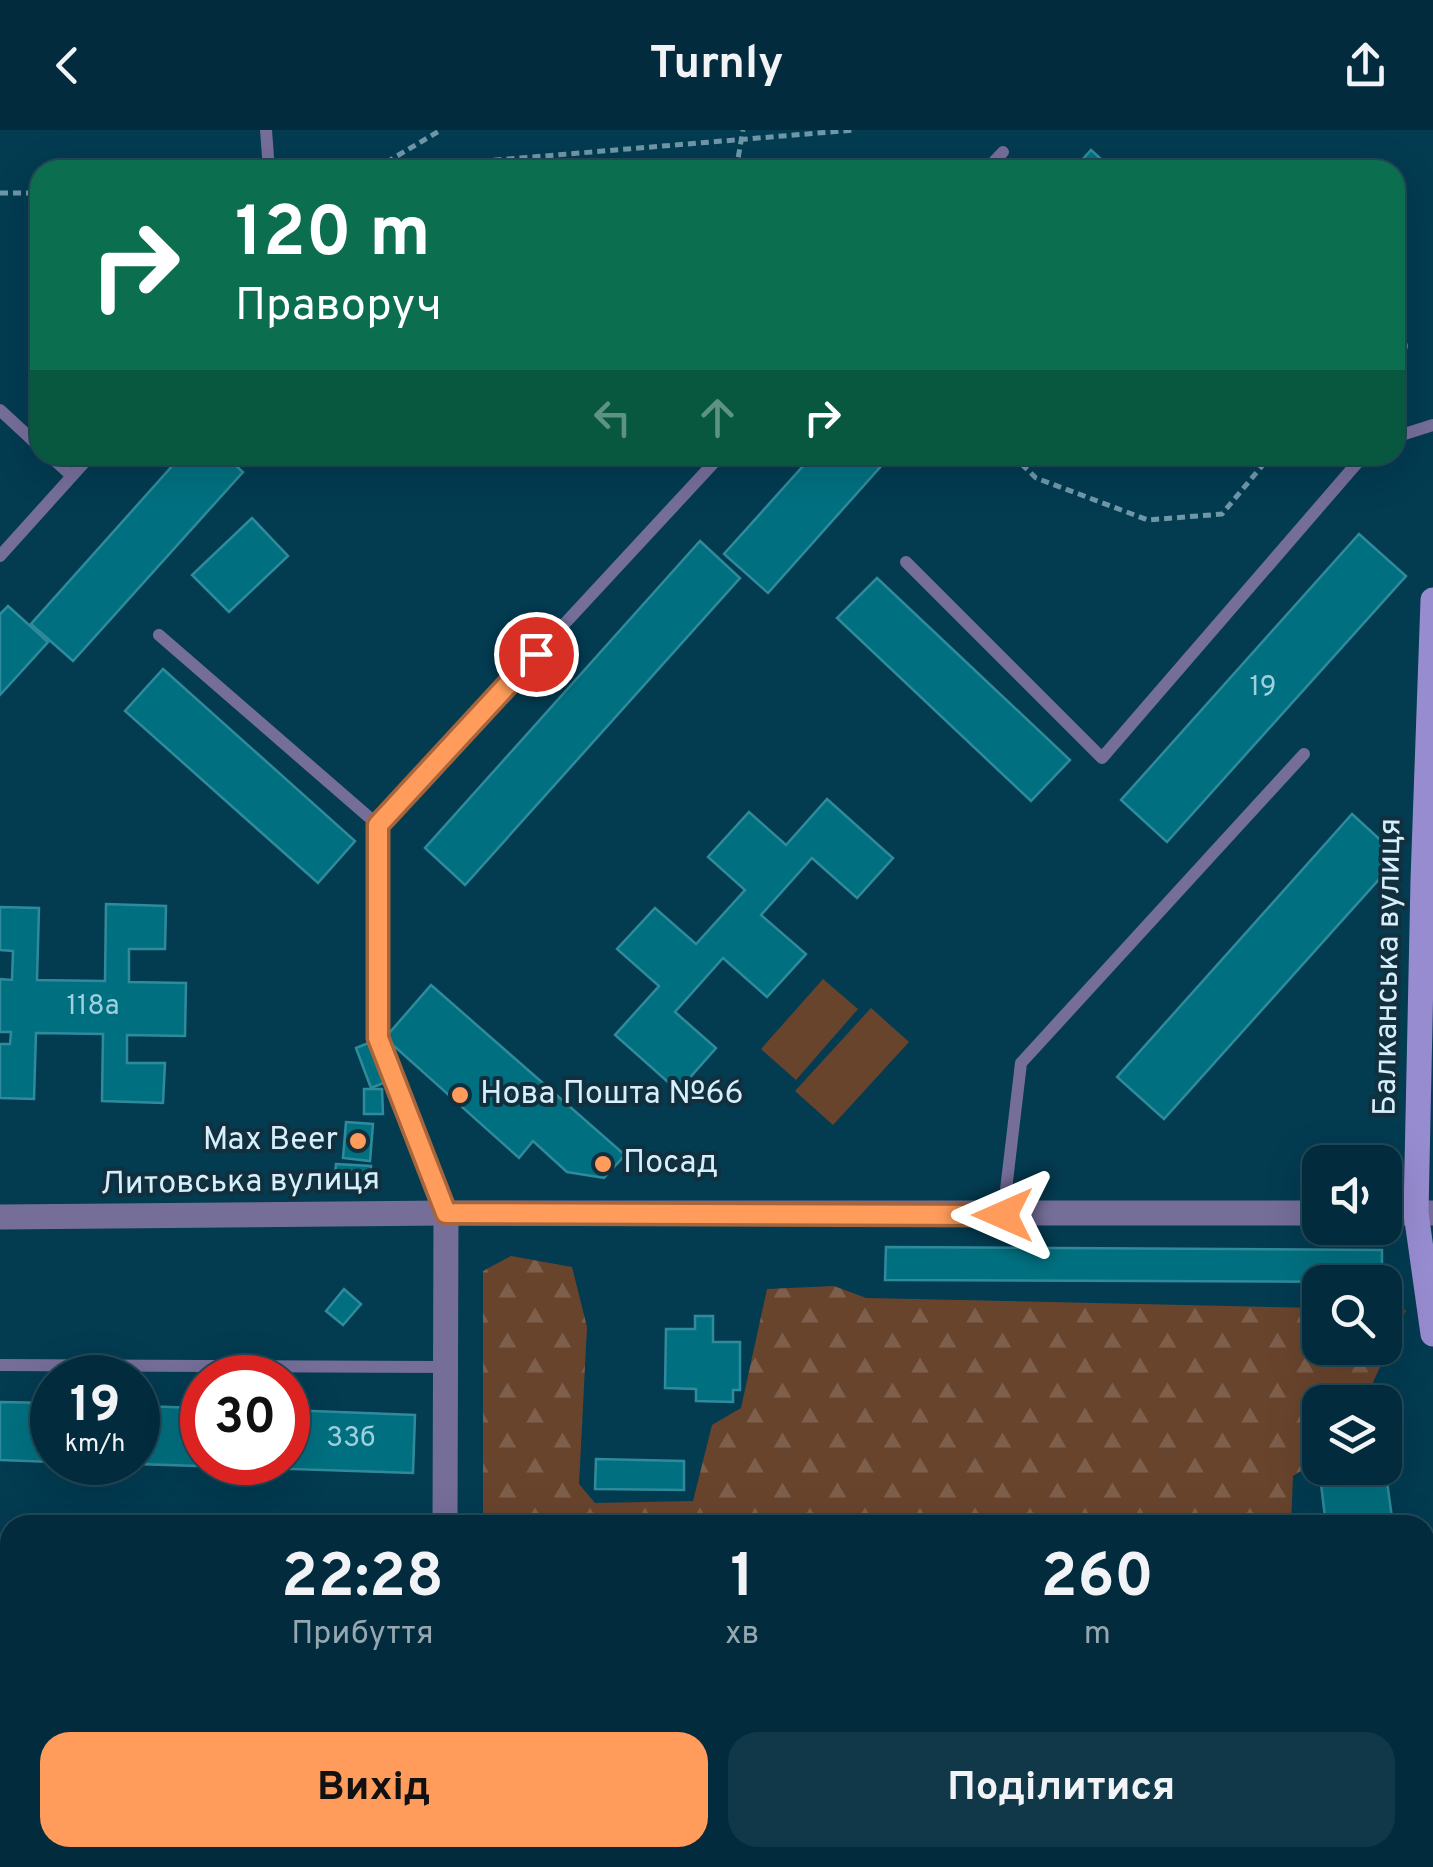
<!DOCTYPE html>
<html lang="uk">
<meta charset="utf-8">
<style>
body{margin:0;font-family:Overpass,sans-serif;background:#103848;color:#f1f3f6;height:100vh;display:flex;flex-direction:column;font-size:38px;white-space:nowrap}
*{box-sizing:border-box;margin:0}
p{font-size:32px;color:#96a7b0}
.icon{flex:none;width:55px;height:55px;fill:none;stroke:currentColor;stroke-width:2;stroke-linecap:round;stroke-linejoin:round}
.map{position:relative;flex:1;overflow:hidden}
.sheet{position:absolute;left:0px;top:1385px;width:1435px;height:352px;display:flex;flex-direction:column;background:#022c3d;border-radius:30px 30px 0 0;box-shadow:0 10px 40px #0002,0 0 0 2px #234857}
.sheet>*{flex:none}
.banner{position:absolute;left:30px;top:30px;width:1375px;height:305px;border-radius:30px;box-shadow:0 10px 40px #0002,0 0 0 2px #234857;background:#0b6e4f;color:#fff;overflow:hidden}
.controls{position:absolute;left:1302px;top:1015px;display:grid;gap:20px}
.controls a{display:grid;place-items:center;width:100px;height:100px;border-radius:20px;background:#022c3d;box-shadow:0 10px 40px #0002,0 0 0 2px #234857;font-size:50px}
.speed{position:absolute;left:30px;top:1225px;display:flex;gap:20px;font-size:50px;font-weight:700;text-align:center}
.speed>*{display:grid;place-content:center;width:130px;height:130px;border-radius:50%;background:#022c3d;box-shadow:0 10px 40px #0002,0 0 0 2px #234857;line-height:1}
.speed small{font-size:25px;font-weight:400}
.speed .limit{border:15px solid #d22;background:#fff;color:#111}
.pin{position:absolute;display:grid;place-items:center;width:85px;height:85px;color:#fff;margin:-42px;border:5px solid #fff;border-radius:50%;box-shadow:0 2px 10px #0007}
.me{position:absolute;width:110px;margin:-55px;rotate:270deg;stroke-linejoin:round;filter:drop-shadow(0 0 8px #0008)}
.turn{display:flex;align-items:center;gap:35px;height:210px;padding:0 40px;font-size:45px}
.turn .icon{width:130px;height:130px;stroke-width:2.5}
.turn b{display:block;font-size:70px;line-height:85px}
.lanes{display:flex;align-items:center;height:95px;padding:0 40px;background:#0003;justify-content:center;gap:50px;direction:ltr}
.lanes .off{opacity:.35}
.eta{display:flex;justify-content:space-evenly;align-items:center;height:170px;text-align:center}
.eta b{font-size:60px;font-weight:700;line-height:70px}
.cta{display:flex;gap:20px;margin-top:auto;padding:20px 40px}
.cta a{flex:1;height:115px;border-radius:30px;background:#ff9b5b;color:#111;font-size:40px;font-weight:700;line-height:115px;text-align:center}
.cta a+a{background:#103848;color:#f1f3f6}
header{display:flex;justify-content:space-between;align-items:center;height:130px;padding:0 40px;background:#022c3d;font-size:45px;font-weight:700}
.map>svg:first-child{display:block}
.grass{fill:#69442d}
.forest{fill:url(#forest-firs)}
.building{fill:#007080;stroke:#2f8b9b;stroke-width:2.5}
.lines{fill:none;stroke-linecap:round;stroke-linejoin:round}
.path{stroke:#6e97a8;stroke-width:5;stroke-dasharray:8 5;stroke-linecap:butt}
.lane{stroke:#756e99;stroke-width:12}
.street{stroke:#756e99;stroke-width:25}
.secondary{stroke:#988cd1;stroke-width:25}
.route-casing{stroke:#a6653b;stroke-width:25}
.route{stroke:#ff9b5b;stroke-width:18}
.poi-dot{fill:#ff9b5b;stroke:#122f3d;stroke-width:4}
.labels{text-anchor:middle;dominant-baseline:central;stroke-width:8;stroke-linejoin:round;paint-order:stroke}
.number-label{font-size:28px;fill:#a0cfde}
.street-label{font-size:32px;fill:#d6effd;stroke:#122f3d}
.poi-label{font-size:32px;fill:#d6effd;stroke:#122f3d;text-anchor:start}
</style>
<header><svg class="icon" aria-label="back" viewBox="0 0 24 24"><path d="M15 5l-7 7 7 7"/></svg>Turnly<svg class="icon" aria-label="share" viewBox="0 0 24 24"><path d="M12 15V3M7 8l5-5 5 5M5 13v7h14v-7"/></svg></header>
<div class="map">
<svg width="1433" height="1737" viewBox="0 0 1433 1737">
<defs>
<pattern id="forest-firs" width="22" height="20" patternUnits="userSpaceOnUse" patternTransform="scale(2.5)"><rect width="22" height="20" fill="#69442d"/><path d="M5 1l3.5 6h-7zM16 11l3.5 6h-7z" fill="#7e5f4c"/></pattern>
</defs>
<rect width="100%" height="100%" fill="#033b51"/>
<g class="grass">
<polygon points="823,849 858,879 796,950 761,919"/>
<polygon points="871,878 909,912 833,995 795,961"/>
</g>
<polygon class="forest" points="511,1126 572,1137 587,1197 579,1354 595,1373 693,1371 712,1295 741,1278 767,1159 834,1156 866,1168 1320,1178 1320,1218 1385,1218 1385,1180 1406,1180 1364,1272 1320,1272 1320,1329 1293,1346 1291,1395 483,1395 483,1141"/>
<g class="building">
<polygon points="1091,20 1113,40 1073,40"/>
<polygon points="182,325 224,325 243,342 73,531 31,494"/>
<polygon points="813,325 891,325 768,463 724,424"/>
<polygon points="252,388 288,426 229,482 192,445"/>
<polygon points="1359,404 1406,446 1167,712 1121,670"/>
<polygon points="700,411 740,448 465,755 425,718"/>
<polygon points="877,448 1070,630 1031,671 837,488"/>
<polygon points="8,476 48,512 0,565 0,484"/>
<polygon points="163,539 355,711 318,753 125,581"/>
<polygon points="827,669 893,728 857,768 812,728 761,785 806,824 767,867 723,828 675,882 716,918 678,961 615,905 659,856 617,819 655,778 696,814 745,760 708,727 749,682 786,715"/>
<polygon points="1352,684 1399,727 1164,989 1117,947"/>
<polygon points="106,774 166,776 165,819 129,819 129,852 186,853 185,906 127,905 127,933 165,933 163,973 102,971 103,904 36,903 34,969 0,968 0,914 10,914 11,902 0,902 0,849 12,850 13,821 0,820 0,777 39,778 37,850 105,851"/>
<polygon points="431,855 625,1025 604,1048 567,1042 533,1011 519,1028 385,908"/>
<polygon points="371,912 386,952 371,958 356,918"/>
<polygon points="364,959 382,959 383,984 364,984"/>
<polygon points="346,992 373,994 370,1031 343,1028"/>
<polygon points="336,1034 371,1036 369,1058 334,1055"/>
<polygon points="886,1117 1382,1120 1382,1152 885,1150"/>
<polygon points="344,1159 361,1174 343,1195 326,1181"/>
<polygon points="695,1186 713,1186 713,1212 740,1212 740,1260 733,1260 733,1272 696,1271 696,1259 665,1258 666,1199 695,1199"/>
<polygon points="0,1272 52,1273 52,1332 0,1330"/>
<polygon points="138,1276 202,1278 202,1332 288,1332 288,1280 415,1285 413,1343 76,1332 138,1332"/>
<polygon points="596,1329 684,1331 684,1360 595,1359"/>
<polygon points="1385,1337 1393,1395 1326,1395 1320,1346"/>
<polygon points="525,1728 821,1728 820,1737 632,1737"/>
</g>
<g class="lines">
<g class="path">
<polyline points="375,39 441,0"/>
<polyline points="377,40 854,0"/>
<polyline points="736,40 743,0"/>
<polyline points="0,63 40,63"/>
<polyline points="1012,325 1036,348 1148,390 1222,384 1271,325"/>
</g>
<g class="lane">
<polyline points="266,0 269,40"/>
<polyline points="1200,36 1205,40"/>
<polyline points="986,40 1003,22"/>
<polyline points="1395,210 1402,216 1395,241"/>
<polyline points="0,280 40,317"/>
<polyline points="1395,307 1433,295"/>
<polyline points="49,325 72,346"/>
<polyline points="0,426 91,325"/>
<polyline points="906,432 1102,628 1364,325"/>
<polyline points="159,505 378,695 378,908 446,1083"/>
<polyline points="378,695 721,325"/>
<polyline points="1003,1085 1021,933 1304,624"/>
<polyline points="0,1235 445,1237"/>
<polyline points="837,1728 837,1737"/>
<polyline points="73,1733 209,1737"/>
<polyline points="502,1737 503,1728"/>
</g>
<g class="street">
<polyline points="1385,1083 1433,1083"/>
<polyline points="0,1087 446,1083 1320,1083"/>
<polyline points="445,1395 446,1083"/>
<polyline points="444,1737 444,1728"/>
</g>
<polyline class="secondary" points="1433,470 1423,750 1416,1083 1433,1204"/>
</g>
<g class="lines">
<g class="route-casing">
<polyline id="route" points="536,524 378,695 378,908 446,1083 1003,1085"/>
</g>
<use href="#route" class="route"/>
</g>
<g class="poi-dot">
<circle cx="460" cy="965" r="10"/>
<circle cx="358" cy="1011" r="10"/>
<circle cx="603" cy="1034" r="10"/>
</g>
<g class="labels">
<g class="number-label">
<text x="1263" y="558">19</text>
<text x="93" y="877">118а</text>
<text x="351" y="1309">33б</text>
</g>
<g class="street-label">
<text transform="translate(1389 837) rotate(-89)">Балканська вулиця</text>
<text transform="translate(240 1053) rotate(-1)">Литовська вулиця</text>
</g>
<g class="poi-label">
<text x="480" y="965">Нова Пошта №66</text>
<text x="338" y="1011" text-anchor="end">Max Beer</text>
<text x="623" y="1034">Посад</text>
</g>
</g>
</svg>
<div class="controls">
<a><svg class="icon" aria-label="sound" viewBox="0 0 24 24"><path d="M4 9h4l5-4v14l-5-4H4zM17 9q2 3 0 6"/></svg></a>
<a><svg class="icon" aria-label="search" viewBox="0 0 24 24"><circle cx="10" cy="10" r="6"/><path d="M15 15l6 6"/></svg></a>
<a><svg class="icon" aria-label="layers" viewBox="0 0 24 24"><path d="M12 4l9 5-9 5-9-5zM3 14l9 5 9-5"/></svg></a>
</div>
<div class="speed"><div>19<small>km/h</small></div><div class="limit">30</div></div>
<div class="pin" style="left:536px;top:524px;background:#d93025"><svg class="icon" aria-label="arrive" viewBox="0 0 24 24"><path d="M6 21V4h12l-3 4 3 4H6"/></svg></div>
<svg class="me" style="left:1003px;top:1085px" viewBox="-20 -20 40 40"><path d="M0-17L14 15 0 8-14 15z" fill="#ff9b5b" stroke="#fff" stroke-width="4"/></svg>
<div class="banner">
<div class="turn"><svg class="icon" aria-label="right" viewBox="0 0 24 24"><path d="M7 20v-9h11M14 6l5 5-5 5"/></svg><div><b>120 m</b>Праворуч</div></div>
<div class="lanes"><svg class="icon off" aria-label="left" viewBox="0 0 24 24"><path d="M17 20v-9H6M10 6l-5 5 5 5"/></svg><svg class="icon off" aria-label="ahead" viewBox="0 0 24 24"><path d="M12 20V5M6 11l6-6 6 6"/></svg><svg class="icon" aria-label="right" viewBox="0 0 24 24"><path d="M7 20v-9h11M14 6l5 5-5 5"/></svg></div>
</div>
<section class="sheet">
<div class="eta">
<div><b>22:28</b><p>Прибуття</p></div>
<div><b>1</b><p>хв</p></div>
<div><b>260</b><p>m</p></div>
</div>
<div class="cta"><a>Вихід</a><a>Поділитися</a></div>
</section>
</div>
